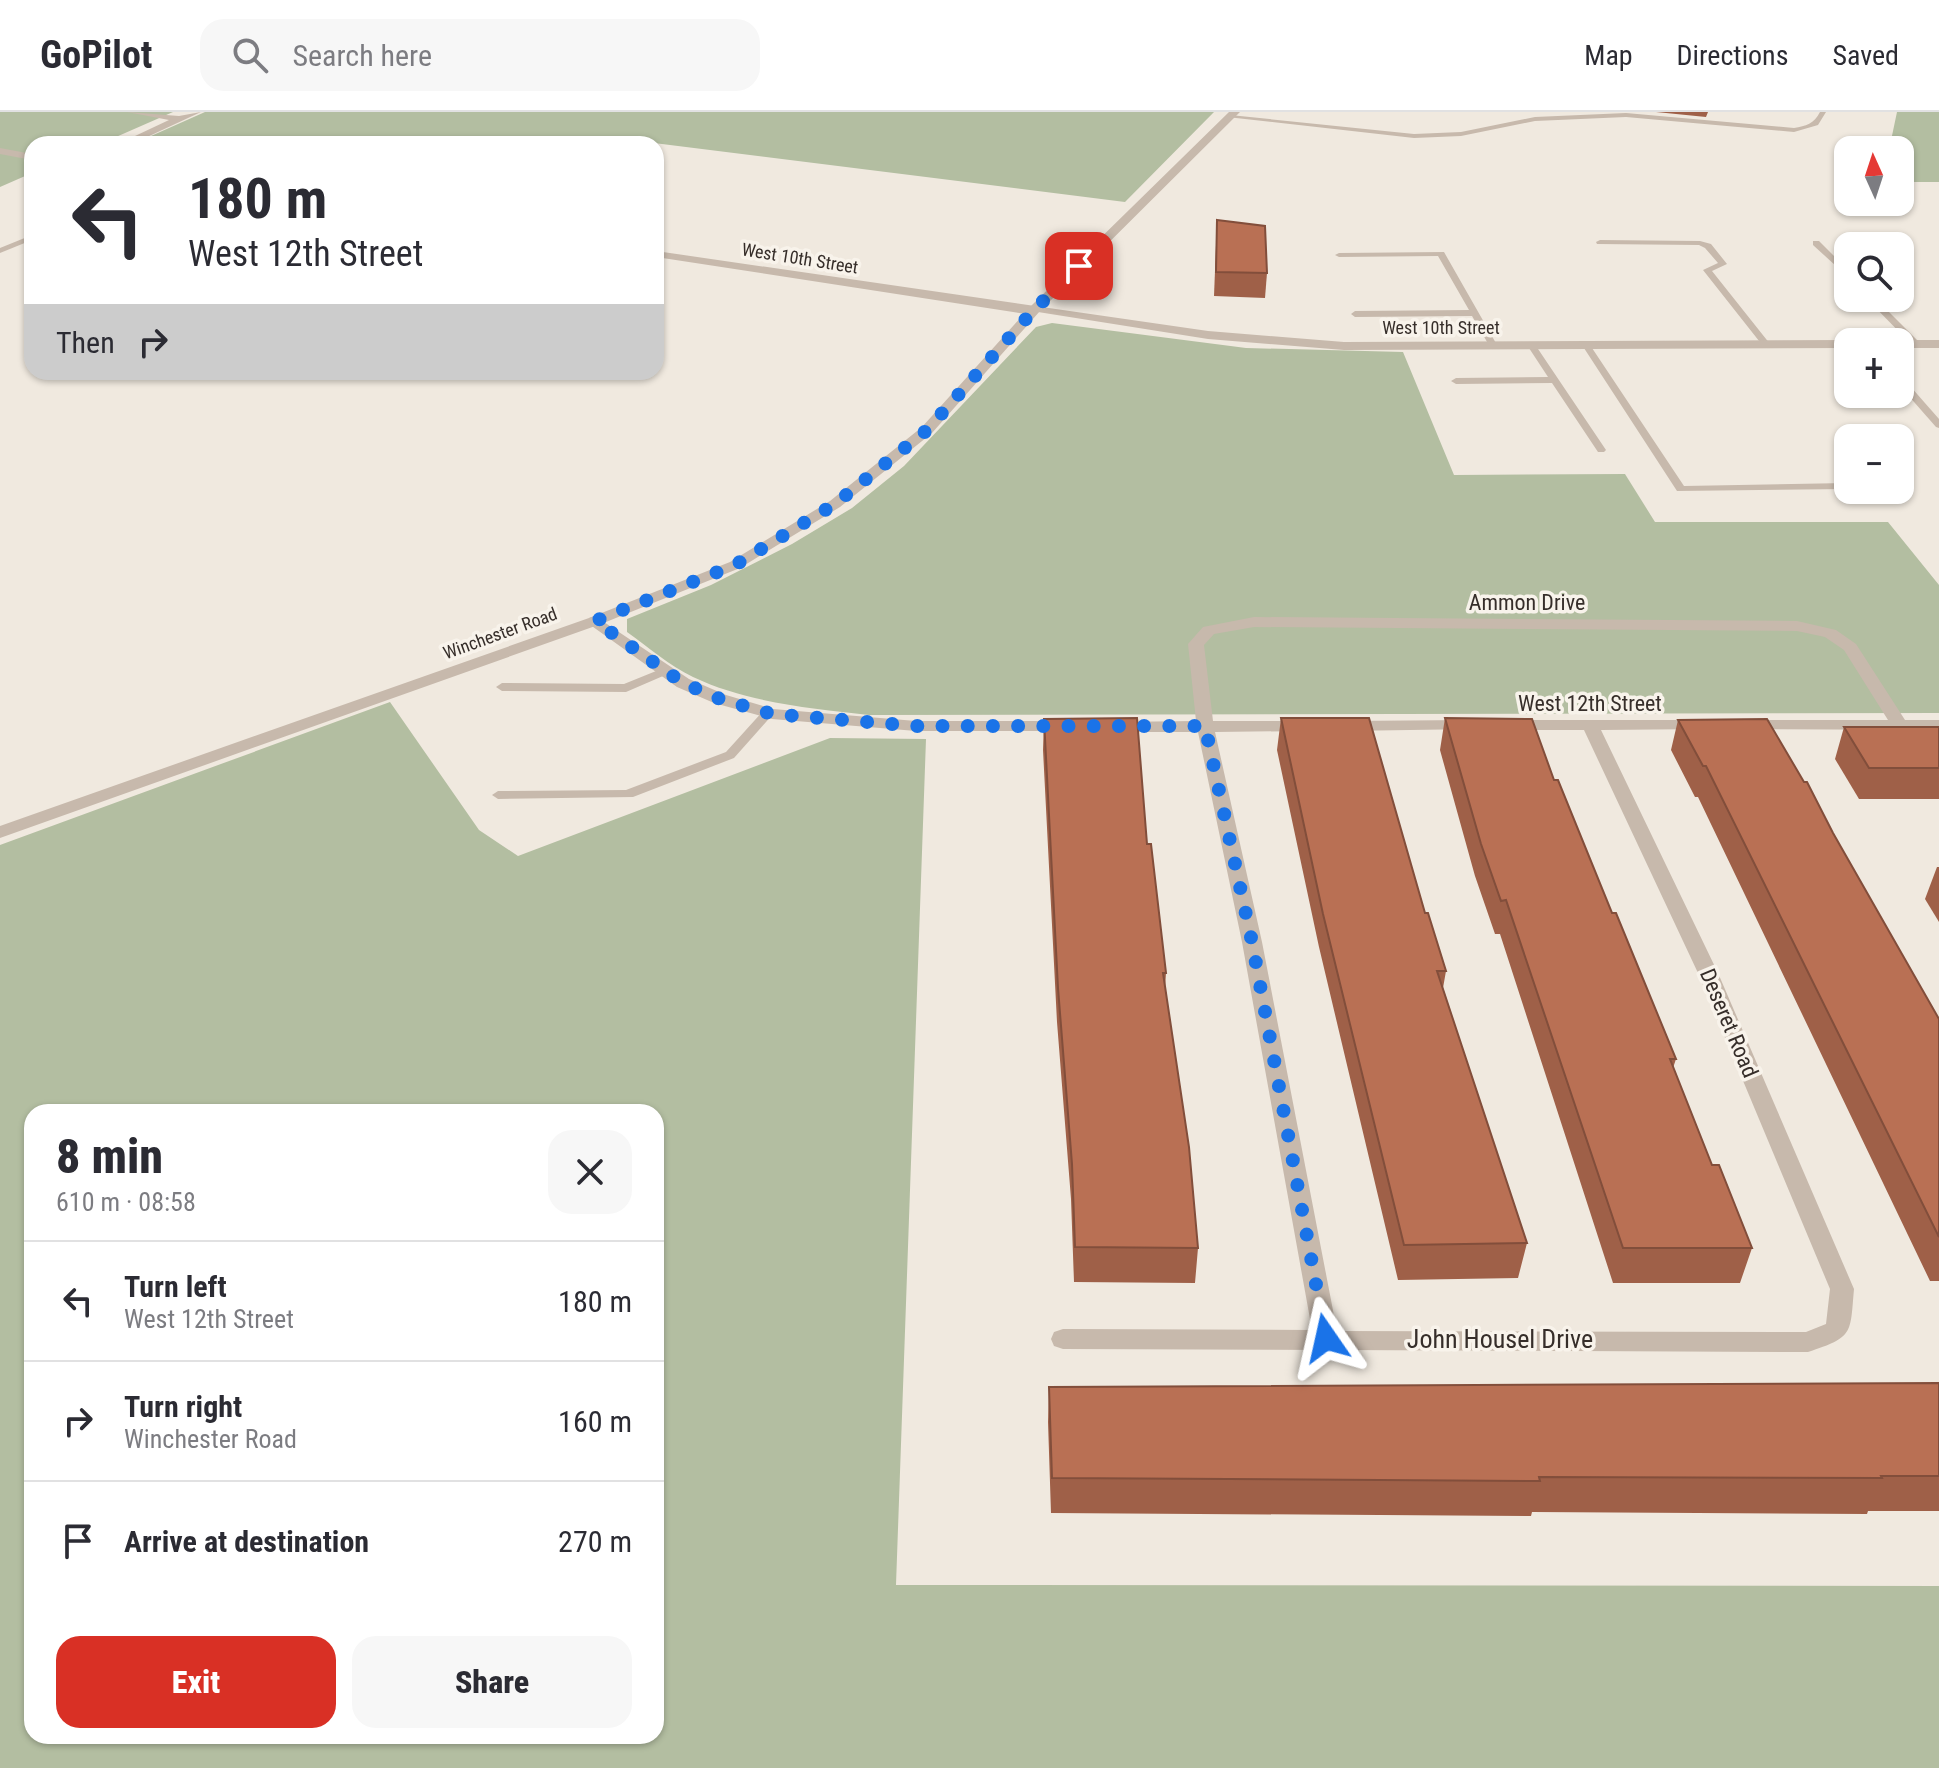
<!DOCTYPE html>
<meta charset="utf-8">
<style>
body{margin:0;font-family:"Roboto Condensed",sans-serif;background:#f7f7f7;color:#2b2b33;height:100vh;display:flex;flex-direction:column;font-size:30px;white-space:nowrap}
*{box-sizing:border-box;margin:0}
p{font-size:26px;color:#7c7c81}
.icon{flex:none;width:44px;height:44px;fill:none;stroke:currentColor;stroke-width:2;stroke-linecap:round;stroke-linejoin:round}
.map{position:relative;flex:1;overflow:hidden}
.drawer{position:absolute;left:24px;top:992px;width:640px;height:640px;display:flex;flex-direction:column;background:#fff;border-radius:24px;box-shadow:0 2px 6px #0004}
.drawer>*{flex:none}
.banner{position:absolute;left:24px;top:24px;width:640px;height:244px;border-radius:24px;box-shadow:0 2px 6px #0004;background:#fff;color:#2b2b33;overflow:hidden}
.needle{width:52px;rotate:357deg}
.buttons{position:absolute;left:1834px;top:24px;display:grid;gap:16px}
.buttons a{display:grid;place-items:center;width:80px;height:80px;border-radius:16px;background:#fff;box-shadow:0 2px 6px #0004;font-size:40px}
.pin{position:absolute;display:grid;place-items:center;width:68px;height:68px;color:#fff;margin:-34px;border-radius:16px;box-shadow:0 4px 12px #0006}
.me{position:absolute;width:88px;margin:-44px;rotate:349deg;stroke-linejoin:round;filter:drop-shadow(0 0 6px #0008)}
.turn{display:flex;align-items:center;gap:28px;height:168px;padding:0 32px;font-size:36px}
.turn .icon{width:104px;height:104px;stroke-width:2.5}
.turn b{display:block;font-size:56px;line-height:68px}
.then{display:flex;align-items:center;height:76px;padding:0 32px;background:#0003;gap:16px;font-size:30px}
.round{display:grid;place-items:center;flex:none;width:84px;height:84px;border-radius:24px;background:#f7f7f7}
.headline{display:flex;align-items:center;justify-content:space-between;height:136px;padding:0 32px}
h1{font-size:48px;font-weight:800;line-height:60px}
.primary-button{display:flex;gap:16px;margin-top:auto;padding:16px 32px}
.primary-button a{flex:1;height:92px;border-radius:24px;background:#d93025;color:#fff;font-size:32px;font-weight:800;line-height:92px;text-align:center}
.primary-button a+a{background:#f7f7f7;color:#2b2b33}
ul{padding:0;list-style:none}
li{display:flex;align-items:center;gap:24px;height:120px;padding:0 32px;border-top:2px solid #e1e1e2}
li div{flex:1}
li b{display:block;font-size:30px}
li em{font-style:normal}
header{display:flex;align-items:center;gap:48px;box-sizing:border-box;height:112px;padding:0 40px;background:#fff;border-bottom:2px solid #e1e1e2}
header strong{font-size:38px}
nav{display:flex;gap:44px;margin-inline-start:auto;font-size:28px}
.search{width:560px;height:72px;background:#f7f7f7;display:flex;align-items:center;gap:20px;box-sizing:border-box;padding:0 28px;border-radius:24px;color:#7c7c81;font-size:30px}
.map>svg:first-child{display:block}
.green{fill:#b3bea1;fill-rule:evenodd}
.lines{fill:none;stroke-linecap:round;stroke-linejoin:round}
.service{fill:#c7b9ac;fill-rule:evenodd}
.minor{fill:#c7b9ac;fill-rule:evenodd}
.tertiary{fill:#c7b9ac;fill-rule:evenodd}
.wall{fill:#9f6048}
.building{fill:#b97054;stroke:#824e3b;stroke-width:2}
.route{stroke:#1a73e8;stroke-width:14;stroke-dasharray:0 25.2}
.labels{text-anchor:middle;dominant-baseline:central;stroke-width:7;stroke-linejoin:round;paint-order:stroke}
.far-street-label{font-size:18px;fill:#362e2a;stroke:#f8f3eb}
.street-label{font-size:22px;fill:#362e2a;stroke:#f8f3eb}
.near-street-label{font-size:26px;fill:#362e2a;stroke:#f8f3eb}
</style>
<header>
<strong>GoPilot</strong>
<div class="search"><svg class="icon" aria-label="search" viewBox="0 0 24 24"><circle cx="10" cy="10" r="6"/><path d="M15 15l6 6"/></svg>Search here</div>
<nav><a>Map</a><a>Directions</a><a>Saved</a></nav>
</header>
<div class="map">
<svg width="1939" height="1656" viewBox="0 0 1939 1656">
<rect width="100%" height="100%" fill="#f0e9df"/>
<g class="green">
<polygon points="0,0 173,0 100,32 32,32 32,61 0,75"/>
<polygon points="205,0 1214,0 1125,90 606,25 595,32 133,32"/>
<polygon points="1897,0 1939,0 1939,70 1900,70 1900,38 1889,38"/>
<path d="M 1052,211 L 1246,236 L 1403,240 L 1454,363 L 1625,362 L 1655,410 L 1888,410 L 1939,473 L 1939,601 L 869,603 C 810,596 748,591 693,565 C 670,554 648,535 627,520 L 627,507 L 711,473 L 792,432 L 852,396 L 904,354 L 1036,215 Z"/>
<path d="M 390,590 L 479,718 L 518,744 L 830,626 L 926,627 L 896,1473 L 1939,1474 L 1939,1656 L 0,1656 L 0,733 ZM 32,1000 L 656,1000 L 656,1624 L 32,1624 Z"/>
</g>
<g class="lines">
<g class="service">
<path d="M 1820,0 L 1826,0 L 1818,13 L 1794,20 L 1626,5 L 1535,9 L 1461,24 L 1414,26 L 1227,5 L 1230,3 L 1414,22 L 1461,20 L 1535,5 L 1626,1 L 1794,16 C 1806,14 1814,12 1820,0 Z"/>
<polygon points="32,123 32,128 0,141 0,136"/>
<polygon points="1600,128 1700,129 1711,132 1727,152 1712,159 1770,232 1763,234 1703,158 1718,151 1705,136 1699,133 1597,132 1596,130"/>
<polygon points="1813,129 1819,129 1848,158 1848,165 1813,133"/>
<polygon points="1444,140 1497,233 1496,235 1490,235 1472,204 1355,205 1351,202 1355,199 1469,198 1438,144 1339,145 1335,143 1339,141"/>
<polygon points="1866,186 1875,186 1919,230 1919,234 1913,234"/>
<polygon points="1531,230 1534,231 1606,338 1604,340 1598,340 1552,271 1456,272 1451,269 1456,266 1548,265 1527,233"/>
<polygon points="1586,230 1590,233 1684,374 1847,371 1848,377 1677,379 1582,233"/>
<polygon points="1900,265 1903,266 1939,307 1939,316 1936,315 1900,274"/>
<polygon points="666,555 672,559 670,561 626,580 502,579 496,575 502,571 624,572"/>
<polygon points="768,597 774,601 734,646 633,685 498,687 492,683 498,679 626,678 726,640 764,598"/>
</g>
<g class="minor">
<polygon points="127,0 179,4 201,0 132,32 118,32 169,8"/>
<polygon points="0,36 32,42 32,48 0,42"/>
<polygon points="656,139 1208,219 1344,230 1848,228 1853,230 1848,230 1848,236 1344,238 1208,227 1038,200 1033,203 656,145"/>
<polygon points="1900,228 1939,228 1939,236 1900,236 1900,230 1895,230"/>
<polygon points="595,504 689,567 726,583 773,597 916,609 1069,609 1078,614 1069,619 916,619 772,607 714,591 677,575 589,512 589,506"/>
<path d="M 1254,505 L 1797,509 L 1836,518 L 1856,532 L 1905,608 L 1939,608 L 1939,618 L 1739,617 L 1736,613 L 1739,609 L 1745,608 L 1888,608 L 1844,538 L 1825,525 L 1797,519 L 1254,515 L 1214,522 L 1204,533 L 1213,609 L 1305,609 L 1314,614 L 1305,619 L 1215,620 L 1262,830 L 1337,1219 L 1806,1220 L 1826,1212 L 1830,1177 L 1698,861 L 1584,618 L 1509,618 L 1500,613 L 1509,608 L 1701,608 L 1707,609 L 1710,613 L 1707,617 L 1601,618 L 1718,861 L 1854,1177 C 1850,1222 1854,1225 1808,1240 L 1063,1237 L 1054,1234 L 1051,1227 L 1054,1220 L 1063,1217 L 1312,1218 L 1242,830 L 1198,620 L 1113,620 L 1104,615 L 1113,610 L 1196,609 L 1188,532 L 1203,515 Z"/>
<polygon points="1469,608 1475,609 1478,613 1475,617 1345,619 1336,614 1345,609"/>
</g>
<polygon class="tertiary" points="1229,0 1240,0 1040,199 932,321 840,395 740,456 601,512 0,726 0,714 589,506 730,450 830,389 922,315 1032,193"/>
</g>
<g class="wall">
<polygon points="1656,0 1708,0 1706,5"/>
<polygon points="1217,108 1267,161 1265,186 1214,184"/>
<polygon points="1281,606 1425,801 1446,859 1443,876 1527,1131 1518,1166 1398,1168 1319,835 1277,638"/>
<polygon points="1445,606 1554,668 1676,947 1673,956 1712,1053 1752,1136 1740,1171 1613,1171 1500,822 1495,822 1475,764 1440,638"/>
<polygon points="1044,607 1147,732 1166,861 1165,876 1198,1136 1195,1171 1074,1170 1071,1087 1057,910 1043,638"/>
<polygon points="1678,608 1833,721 1939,907 1939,1169 1930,1169 1698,685 1695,685 1671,638"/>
<polygon points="1844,615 1939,615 1939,687 1859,687 1835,647"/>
<polygon points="1937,755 1939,755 1939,810 1925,787"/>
<polygon points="1939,1271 1939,1399 1868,1399 1867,1402 1532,1400 1531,1404 1051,1401 1048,1310 1049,1275"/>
</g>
<g class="building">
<polygon points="1217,108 1265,114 1267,161 1216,160"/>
<polygon points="1137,606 1147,732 1151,732 1166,861 1163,861 1189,1035 1198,1136 1075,1135 1072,1052 1058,876 1044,607"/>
<polygon points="1281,606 1369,606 1425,801 1428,801 1446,859 1437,859 1527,1131 1404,1133 1323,802"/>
<polygon points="1445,606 1532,607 1554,668 1558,668 1612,801 1616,801 1641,862 1676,947 1670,947 1712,1053 1719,1053 1752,1136 1623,1136 1506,788 1501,789 1481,732"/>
<polygon points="1767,607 1804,670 1807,670 1833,721 1939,907 1939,1125 1706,654 1703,654 1678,608"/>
<polygon points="1844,615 1939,615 1939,656 1869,656"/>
<polygon points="1939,1271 1939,1364 1881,1364 1882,1366 1539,1365 1540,1369 1052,1366 1049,1275"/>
</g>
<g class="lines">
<polyline class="route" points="1079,154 1033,199 927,318 835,392 735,453 595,509 683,571 720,587 772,602 916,614 1205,614 1252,830 1326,1226"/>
</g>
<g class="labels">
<g class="far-street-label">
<text transform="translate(800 146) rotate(9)">West 10th Street</text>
<text x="1441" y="215">West 10th Street</text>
<text transform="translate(500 521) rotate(-20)">Winchester Road</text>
</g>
<g class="street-label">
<text x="1527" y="490">Ammon Drive</text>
<text x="1590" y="591">West 12th Street</text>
<text transform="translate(1729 911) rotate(67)">Deseret Road</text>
</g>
<g class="near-street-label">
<text x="1500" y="1227">John Housel Drive</text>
</g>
</g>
</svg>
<div class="buttons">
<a><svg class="needle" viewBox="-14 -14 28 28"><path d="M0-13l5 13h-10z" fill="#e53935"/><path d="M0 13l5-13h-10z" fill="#7c7c81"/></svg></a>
<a><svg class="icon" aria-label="search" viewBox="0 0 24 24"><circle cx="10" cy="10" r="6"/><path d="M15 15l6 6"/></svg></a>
<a>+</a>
<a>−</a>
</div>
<div class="pin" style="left:1079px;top:154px;background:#d93025"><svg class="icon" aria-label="arrive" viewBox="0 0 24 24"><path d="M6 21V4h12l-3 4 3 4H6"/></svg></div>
<svg class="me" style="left:1326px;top:1226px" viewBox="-20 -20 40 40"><path d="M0-17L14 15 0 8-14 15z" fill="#1a73e8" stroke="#fff" stroke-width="4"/></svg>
<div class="banner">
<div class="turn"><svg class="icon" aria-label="left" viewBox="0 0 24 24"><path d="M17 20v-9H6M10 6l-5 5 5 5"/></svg><div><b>180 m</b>West 12th Street</div></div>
<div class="then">Then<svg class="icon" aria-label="right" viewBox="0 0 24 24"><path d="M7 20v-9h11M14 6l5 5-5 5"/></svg></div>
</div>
<section class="drawer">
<div class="headline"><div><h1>8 min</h1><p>610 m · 08:58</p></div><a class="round"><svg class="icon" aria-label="close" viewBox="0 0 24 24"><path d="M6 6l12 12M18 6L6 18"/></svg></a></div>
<ul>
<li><svg class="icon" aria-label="left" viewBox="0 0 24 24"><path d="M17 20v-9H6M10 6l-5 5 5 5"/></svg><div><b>Turn left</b><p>West 12th Street</p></div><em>180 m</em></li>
<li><svg class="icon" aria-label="right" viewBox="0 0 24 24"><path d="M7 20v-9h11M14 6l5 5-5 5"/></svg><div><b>Turn right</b><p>Winchester Road</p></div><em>160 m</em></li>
<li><svg class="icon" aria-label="arrive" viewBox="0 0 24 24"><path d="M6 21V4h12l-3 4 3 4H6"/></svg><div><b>Arrive at destination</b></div><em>270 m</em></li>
</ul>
<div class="primary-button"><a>Exit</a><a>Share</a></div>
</section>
</div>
